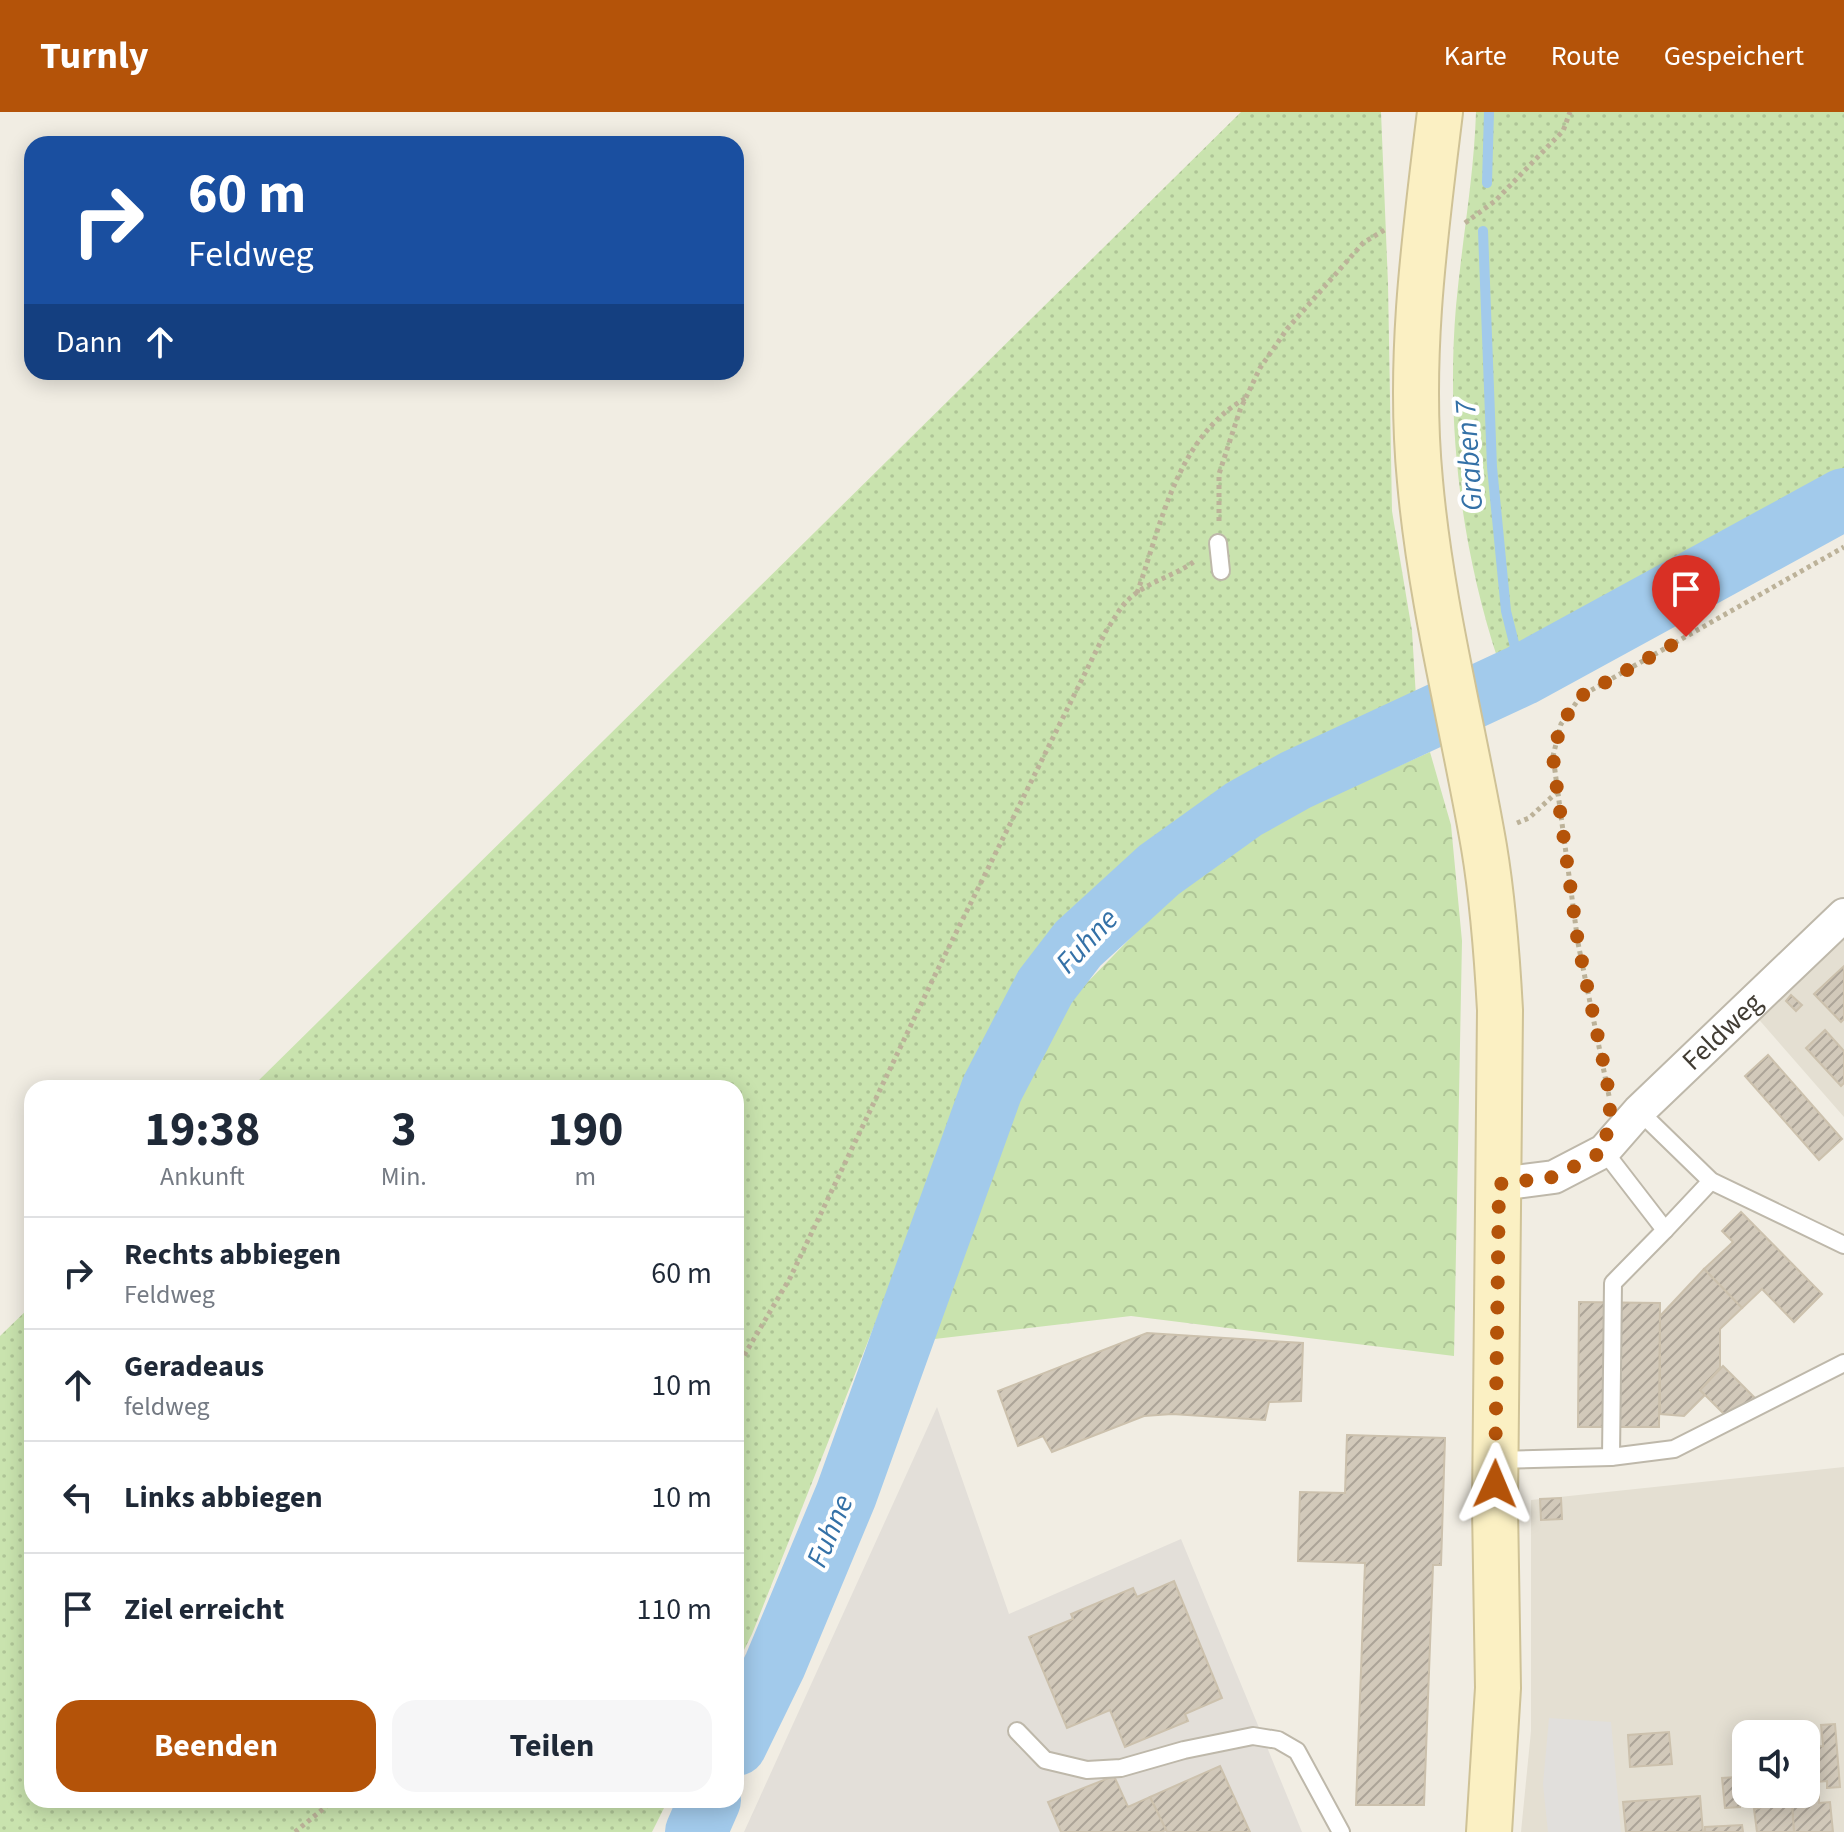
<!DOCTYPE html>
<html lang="de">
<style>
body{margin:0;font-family:"Source Sans 3",sans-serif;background:#f6f6f7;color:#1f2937;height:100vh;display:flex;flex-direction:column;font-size:30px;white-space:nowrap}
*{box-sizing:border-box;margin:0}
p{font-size:26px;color:#747a83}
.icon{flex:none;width:44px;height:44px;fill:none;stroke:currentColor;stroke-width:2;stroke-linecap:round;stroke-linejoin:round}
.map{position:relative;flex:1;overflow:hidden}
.details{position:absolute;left:24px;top:968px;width:720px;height:728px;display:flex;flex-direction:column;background:#fff;border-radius:24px;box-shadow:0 4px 20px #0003}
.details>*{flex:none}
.hud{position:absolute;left:24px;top:24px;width:720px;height:244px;border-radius:24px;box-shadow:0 4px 20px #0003;background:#1a4fa0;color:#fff;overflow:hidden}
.buttons{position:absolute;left:1732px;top:1608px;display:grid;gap:16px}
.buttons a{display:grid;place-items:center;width:88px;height:88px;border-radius:16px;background:#fff;box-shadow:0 4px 20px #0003;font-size:40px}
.pin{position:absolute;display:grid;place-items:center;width:68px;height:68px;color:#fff;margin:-82px -34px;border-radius:50% 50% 50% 0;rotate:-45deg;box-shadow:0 0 8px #0007}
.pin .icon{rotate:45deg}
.me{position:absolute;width:88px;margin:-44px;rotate:1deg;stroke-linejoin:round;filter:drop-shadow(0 0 6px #0008)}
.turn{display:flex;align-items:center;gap:28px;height:168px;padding:0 32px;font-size:36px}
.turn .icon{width:104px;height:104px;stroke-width:2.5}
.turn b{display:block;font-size:56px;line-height:68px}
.then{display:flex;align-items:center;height:76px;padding:0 32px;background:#0003;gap:16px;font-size:30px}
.eta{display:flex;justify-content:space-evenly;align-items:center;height:136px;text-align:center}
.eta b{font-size:48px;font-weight:700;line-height:56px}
.primary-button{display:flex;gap:16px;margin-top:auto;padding:16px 32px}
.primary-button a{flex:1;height:92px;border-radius:24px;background:#b45309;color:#fff;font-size:32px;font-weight:700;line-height:92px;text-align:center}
.primary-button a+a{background:#f6f6f7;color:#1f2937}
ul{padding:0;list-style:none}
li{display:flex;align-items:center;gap:24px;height:112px;padding:0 32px;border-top:2px solid #e0e1e3}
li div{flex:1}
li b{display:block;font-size:30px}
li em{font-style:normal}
header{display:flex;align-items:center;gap:48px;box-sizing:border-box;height:112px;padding:0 40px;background:#b45309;color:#fff}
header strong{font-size:38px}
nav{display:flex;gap:44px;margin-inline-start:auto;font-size:28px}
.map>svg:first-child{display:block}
.residential{fill:#e4dfd2;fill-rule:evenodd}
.industrial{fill:#e3dfd9}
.grass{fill:url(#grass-dots)}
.forest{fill:url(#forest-crowns)}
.parking{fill:#e1dfdc}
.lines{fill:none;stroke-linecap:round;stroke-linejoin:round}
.stream{stroke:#a2caeb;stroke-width:10}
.river{stroke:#a2caeb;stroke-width:62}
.building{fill:url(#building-hatch);stroke:#ccc1ad;stroke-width:2}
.lane-casing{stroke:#beb8aa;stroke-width:20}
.street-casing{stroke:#beb8aa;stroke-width:36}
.secondary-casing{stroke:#cfc296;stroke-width:48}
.path{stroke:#bcb299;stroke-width:5;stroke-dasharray:4 4;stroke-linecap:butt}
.lane{stroke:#fff;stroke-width:16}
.street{stroke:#fff;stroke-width:32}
.secondary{stroke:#fbf0c3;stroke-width:44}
.route{stroke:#b45309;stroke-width:14;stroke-dasharray:0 25.2}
.labels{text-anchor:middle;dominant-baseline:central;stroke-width:8;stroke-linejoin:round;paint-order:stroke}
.street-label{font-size:28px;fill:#423d34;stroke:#fff}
.water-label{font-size:30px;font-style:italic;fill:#3471a7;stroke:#fff}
</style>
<header>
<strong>Turnly</strong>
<nav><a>Karte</a><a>Route</a><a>Gespeichert</a></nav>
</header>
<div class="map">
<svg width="1844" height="1720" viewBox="0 0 1844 1720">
<defs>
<pattern id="grass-dots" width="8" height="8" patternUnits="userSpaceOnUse" patternTransform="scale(2)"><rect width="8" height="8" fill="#c9e3ae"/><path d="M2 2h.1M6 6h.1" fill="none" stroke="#aec496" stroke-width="1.8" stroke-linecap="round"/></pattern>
<pattern id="forest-crowns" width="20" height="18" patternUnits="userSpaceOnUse" patternTransform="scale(2)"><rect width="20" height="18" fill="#c9e3ae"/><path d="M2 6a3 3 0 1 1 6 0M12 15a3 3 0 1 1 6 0" fill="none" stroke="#aec496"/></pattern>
<pattern id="building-hatch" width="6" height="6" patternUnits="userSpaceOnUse" patternTransform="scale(2)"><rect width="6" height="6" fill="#d2c9ba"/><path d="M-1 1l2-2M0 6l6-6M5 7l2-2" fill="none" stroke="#aca498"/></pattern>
</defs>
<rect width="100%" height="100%" fill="#f1ede3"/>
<g class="residential">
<polygon points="1844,803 1844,1005 1748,895"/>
<path d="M 1844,1355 L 1844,1720 L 1521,1720 L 1531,1619 L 1531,1388 ZM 1746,1622 L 1806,1622 L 1806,1682 L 1746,1682 Z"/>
</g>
<polygon class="industrial" points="937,1295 1009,1502 1181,1427 1302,1720 744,1720"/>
<g class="grass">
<polygon points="1241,0 1381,0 1388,172 1392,399 1412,519 1417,602 1282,647 1236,674 1151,734 1058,816 1024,859 993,914 752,1522 736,1554 736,976 251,976"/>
<path d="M 1476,0 L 1844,0 L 1844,359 L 1498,548 C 1461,435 1446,313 1456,194 C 1462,129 1474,65 1476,0 Z"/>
<polygon points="32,1193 32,1688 668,1688 652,1720 0,1720 0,1224"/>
</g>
<polygon class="forest" points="1430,640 1451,713 1462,829 1454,1244 1131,1204 926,1228 1042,917 1220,734"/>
<polygon class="parking" points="1549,1606 1611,1610 1621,1720 1548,1720 1543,1672"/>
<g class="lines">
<g class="stream">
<polyline points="1487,71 1489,0"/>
<polyline points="1483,119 1492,355 1506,499 1522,563"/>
</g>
<g class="river">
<polyline points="736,1633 775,1553 846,1383 992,977 1045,875 1078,832 1159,758 1244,697 1296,668 1522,563 1844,387"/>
<polyline points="696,1720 710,1688"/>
</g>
</g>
<g class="building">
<polygon points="1844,854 1844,907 1841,910 1814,882"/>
<polygon points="1791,883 1802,893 1796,899 1786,889"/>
<polygon points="1825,918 1844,939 1844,971 1841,974 1806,936"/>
<polygon points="1768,943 1842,1027 1819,1048 1745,964"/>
<polygon points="1741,1100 1822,1182 1794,1210 1762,1177 1742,1196 1704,1157 1733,1130 1722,1119"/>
<polygon points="1704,1157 1742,1196 1720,1217 1720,1256 1700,1278 1705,1283 1684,1304 1660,1302 1660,1204"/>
<polygon points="1579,1190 1660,1191 1659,1315 1578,1315"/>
<polygon points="1147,1221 1303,1231 1301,1289 1269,1290 1265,1308 1172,1302 1144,1304 1052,1340 1043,1324 1018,1334 998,1279"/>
<polygon points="1723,1254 1761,1292 1737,1315 1700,1278"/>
<polygon points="1347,1323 1445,1326 1441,1453 1433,1453 1424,1693 1356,1693 1365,1451 1298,1449 1300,1380 1345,1381"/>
<polygon points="1561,1386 1562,1407 1541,1408 1540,1387"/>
<polygon points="1174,1469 1222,1586 1185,1602 1188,1609 1125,1635 1110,1598 1067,1616 1029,1525 1073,1507 1071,1502 1133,1476 1137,1485"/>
<polygon points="1835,1612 1840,1675 1827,1676 1827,1669 1806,1671 1806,1635 1823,1634 1821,1613"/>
<polygon points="1669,1620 1672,1652 1630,1655 1628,1623"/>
<polygon points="1746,1639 1746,1675 1740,1676 1737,1640"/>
<polygon points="1220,1654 1250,1720 1167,1720 1150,1685"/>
<polygon points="1114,1664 1128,1695 1150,1685 1166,1718 1161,1720 1061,1720 1048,1690"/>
<polygon points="1737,1665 1740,1695 1725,1696 1722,1666"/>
<polygon points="1819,1683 1819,1691 1830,1690 1833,1720 1794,1720 1792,1693 1809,1692 1808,1684"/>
<polygon points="1700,1684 1703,1720 1626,1720 1623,1690"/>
<polygon points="1771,1688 1772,1695 1792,1693 1794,1720 1757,1720 1754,1697 1760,1696 1759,1689"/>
<polygon points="1742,1713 1743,1720 1705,1720 1705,1715"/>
</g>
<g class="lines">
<g class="lane-casing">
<g id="lane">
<polyline points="1218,431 1221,459"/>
<polyline points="1639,999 1711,1069 1844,1133"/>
<polyline points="1604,1039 1665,1118 1613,1171 1611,1345"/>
<polyline points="1665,1118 1711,1069"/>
<polyline points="1497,1348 1611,1345 1674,1337 1844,1251"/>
<polyline points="1017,1619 1045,1648 1087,1658 1121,1656 1184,1638 1253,1624 1278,1628 1297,1639 1341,1720"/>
</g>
</g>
<g class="street-casing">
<g id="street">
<path id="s1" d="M 1499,1072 L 1554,1065 L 1604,1039 L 1639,999 L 1844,803"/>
</g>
</g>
<g class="secondary-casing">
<path id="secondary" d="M 1440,0 C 1425,123 1408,245 1420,369 C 1431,493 1463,613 1484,735 C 1493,789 1497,843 1500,898 L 1495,1395 L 1498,1576 L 1489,1720"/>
</g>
<g class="path">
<polyline points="1465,111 1495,89 1563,19 1570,0"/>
<polyline points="1219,409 1219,362 1240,298 1260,256 1287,217 1363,131 1386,117"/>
<path d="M 1137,481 C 1162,411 1176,326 1246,286"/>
<polyline points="1517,711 1529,706 1556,681"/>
<polyline points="1609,984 1578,831 1553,644 1561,612 1581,584 1844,435"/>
<path d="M 736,1257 L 790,1166 L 934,865 L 1106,519 C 1113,509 1120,495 1129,487 C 1148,469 1176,464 1196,448"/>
<polyline points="295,1720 334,1688"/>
</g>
<use href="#lane" class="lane"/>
<use href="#street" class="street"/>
<use href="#secondary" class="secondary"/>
</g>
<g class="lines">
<polyline class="route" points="1495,1372 1499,1072 1554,1065 1604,1039 1610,999 1607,968 1578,831 1555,662 1553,644 1561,612 1581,584 1686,525"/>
</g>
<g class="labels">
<g class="street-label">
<text stroke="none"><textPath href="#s1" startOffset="280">Feldweg</textPath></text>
</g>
<g class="water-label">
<text transform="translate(1469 344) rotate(-94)">Graben 7</text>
<text transform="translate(1087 829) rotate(-47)">Fuhne</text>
<text transform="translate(830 1419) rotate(-67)">Fuhne</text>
</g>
</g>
</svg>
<div class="buttons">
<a><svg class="icon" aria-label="sound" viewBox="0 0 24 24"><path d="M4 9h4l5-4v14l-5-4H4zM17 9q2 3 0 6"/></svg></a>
</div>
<div class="pin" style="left:1686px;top:525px;background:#d93025"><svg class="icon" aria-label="arrive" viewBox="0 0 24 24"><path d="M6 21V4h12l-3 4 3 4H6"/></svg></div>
<svg class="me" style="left:1495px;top:1372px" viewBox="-20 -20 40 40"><path d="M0-17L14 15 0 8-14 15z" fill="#b45309" stroke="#fff" stroke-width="4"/></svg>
<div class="hud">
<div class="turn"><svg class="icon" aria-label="right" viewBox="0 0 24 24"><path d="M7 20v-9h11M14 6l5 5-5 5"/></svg><div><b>60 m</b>Feldweg</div></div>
<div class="then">Dann<svg class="icon" aria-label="ahead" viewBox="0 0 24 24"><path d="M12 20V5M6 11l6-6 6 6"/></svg></div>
</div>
<section class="details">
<div class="eta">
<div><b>19:38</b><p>Ankunft</p></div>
<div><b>3</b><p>Min.</p></div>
<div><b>190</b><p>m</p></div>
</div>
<ul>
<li><svg class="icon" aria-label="right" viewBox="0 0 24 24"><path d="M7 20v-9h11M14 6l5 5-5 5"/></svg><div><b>Rechts abbiegen</b><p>Feldweg</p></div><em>60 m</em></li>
<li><svg class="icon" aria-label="ahead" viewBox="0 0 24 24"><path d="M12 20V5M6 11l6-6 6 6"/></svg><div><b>Geradeaus</b><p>feldweg</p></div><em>10 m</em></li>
<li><svg class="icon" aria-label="left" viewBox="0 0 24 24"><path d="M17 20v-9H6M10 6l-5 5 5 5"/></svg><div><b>Links abbiegen</b></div><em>10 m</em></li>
<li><svg class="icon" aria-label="arrive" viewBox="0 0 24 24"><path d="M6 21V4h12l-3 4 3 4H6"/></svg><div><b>Ziel erreicht</b></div><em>110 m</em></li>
</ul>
<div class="primary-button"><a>Beenden</a><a>Teilen</a></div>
</section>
</div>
